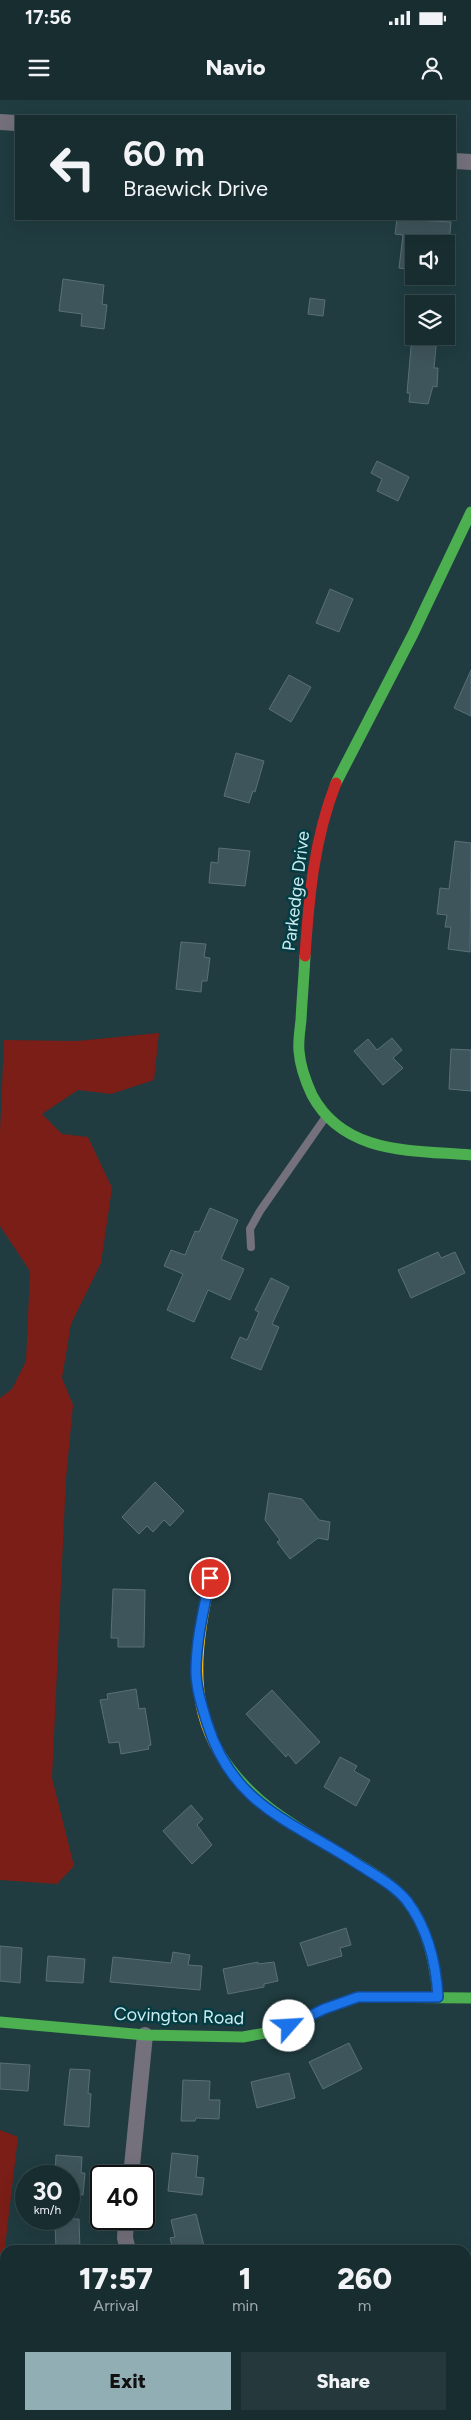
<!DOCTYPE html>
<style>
body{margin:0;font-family:Figtree,sans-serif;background:#25393c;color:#f1f3f6;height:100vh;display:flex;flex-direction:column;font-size:19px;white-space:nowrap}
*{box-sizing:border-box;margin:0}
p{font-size:16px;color:#9fa8ab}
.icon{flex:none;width:28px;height:28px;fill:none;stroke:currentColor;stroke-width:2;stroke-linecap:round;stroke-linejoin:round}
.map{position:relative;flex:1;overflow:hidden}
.details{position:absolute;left:0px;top:2145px;width:471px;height:175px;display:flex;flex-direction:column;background:#182d30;border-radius:15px 15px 0 0;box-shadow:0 5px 20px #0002,0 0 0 1px #36494c}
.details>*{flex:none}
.banner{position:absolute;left:15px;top:15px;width:441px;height:105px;border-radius:0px;box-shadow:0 5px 20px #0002,0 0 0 1px #36494c;background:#182d30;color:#f1f3f6;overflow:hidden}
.fabs{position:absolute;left:405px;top:135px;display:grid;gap:10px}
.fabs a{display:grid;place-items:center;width:50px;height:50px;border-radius:0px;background:#182d30;box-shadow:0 5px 20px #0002,0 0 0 1px #36494c;font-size:25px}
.speed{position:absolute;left:15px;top:2065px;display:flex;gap:10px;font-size:25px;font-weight:700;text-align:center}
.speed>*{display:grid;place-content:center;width:65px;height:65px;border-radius:50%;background:#182d30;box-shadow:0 5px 20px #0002,0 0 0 1px #36494c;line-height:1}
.speed small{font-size:12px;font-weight:400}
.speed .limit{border:2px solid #111;border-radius:8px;background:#fff;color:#111}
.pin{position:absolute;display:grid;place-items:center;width:42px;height:42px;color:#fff;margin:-21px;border:2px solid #fff;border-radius:50%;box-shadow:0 1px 5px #0007}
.me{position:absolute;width:55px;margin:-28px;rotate:64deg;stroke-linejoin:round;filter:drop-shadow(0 0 4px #0008)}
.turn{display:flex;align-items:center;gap:18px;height:105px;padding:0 25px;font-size:22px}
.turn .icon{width:65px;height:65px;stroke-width:2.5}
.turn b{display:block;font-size:35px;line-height:42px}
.eta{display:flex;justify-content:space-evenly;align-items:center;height:85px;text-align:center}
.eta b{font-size:30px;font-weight:800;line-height:35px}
.action{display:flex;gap:10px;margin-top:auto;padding:10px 25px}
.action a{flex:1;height:58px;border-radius:0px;background:#90aeb3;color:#111;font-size:20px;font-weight:800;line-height:58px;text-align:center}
.action a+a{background:#25393c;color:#f1f3f6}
.status{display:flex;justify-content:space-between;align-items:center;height:35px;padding:0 25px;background:#182d30;direction:ltr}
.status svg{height:14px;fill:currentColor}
header{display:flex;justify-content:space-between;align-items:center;height:65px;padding:0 25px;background:#182d30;font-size:22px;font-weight:800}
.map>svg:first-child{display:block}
.green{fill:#7a1e17}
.building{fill:#3e555b;stroke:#597076}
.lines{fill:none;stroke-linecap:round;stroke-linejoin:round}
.lane{stroke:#74717c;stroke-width:8}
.street{stroke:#74717c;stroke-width:16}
.fast{stroke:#4caf50;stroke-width:11}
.slow{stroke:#ffc107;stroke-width:11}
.jam{stroke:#c62828;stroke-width:11}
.route-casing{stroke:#114b97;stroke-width:12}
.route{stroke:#1a73e8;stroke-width:9}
.labels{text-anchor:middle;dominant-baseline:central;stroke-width:5;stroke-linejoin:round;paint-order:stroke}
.street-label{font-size:18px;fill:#ccecf1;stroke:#033c43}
</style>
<div class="status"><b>17:56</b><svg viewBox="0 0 49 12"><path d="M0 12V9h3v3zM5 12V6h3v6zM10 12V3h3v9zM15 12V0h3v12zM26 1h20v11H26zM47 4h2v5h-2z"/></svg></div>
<header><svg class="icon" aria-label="menu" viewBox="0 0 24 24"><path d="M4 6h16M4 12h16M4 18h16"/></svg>Navio<svg class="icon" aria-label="person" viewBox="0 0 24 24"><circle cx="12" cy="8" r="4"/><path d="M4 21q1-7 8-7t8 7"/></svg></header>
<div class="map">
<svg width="471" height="2320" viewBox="0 0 471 2320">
<rect width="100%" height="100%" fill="#203c40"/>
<g class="green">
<polygon points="159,933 154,980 111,994 78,990 42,1014 62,1034 88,1037 112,1088 101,1163 71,1224 62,1278 73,1305 66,1378 52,1678 74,1766 57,1784 0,1780 0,1298 12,1289 26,1261 30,1171 0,1126 0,1032 4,940 77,941"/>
<polygon points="0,2030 18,2037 0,2189"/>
<polygon points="261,2147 331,2150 260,2150"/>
<polygon points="269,2315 422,2315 427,2320 269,2320"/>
</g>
<g class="building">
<polygon points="397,119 451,122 449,144 414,144 414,170 399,168 403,135 395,134"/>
<polygon points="63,179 104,185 102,204 107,205 104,229 81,226 82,214 59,211"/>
<polygon points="310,198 325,200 323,216 308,214"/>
<polygon points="412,236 437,236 434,268 438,268 437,287 433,286 428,304 409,302 410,293 407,293"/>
<polygon points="377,361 409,377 398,401 377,391 382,379 371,373"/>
<polygon points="330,489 353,499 339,532 316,523"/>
<polygon points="471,570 471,616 454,608"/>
<polygon points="289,575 311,587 291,622 269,609"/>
<polygon points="236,653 264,661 255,692 253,691 249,703 224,696"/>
<polygon points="455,741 471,743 470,852 448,849 451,827 445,827 447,815 437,814 440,788 449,789"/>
<polygon points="219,748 250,751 245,786 209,783 211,762 218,763"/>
<polygon points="181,842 206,844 204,857 210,858 207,881 202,881 201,892 176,889"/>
<polygon points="392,938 402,950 393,958 403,968 383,985 354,951 368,939 377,950"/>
<polygon points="451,949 471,950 471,991 449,989"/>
<polygon points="210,1108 238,1120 221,1159 244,1169 230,1200 208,1190 194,1222 167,1210 183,1174 164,1166 171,1150 185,1155 195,1131 199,1132"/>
<polygon points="438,1152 441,1158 455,1152 465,1173 411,1198 398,1170"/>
<polygon points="271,1178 289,1187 272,1224 279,1227 261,1270 231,1258 240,1237 247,1240 259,1212 255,1210"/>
<polygon points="155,1382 184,1411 170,1426 164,1420 153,1432 147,1426 139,1434 122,1417"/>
<polygon points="269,1393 302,1399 319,1420 330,1422 328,1440 318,1438 290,1459 277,1442 280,1440 265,1420"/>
<polygon points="113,1489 145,1490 144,1547 118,1547 118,1538 111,1538"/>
<polygon points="136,1589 139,1609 145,1608 151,1645 148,1646 149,1649 121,1654 119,1642 109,1643 100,1600 108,1599 107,1594"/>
<polygon points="272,1590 320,1642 296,1664 288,1654 286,1657 246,1614"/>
<polygon points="340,1657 357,1666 354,1671 370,1680 356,1706 324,1687"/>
<polygon points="191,1705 203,1719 197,1725 212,1745 192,1764 163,1731"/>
<polygon points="346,1828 351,1845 340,1848 342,1856 308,1866 300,1843"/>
<polygon points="0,1846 22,1848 20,1883 0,1881"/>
<polygon points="173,1852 190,1855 188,1865 202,1866 200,1890 110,1882 113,1857 171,1863"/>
<polygon points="48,1856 85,1859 83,1883 46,1881"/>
<polygon points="258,1862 258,1864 274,1862 278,1881 264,1884 264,1887 228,1894 223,1869"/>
<polygon points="349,1943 362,1969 323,1989 309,1962"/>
<polygon points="0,1963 30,1965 28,1991 0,1989"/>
<polygon points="70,1969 90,1970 88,1993 91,1994 89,2027 64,2025"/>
<polygon points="289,1973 295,1998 257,2008 251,1982"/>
<polygon points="183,1980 210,1981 209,2000 220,2000 219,2019 196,2018 195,2021 181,2021"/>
<polygon points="172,2053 198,2056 196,2077 204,2078 202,2095 168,2091"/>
<polygon points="56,2055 82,2057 81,2073 85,2073 83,2095 69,2094 69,2076 55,2076"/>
<polygon points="196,2114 205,2150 173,2150 170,2138 175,2137 171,2120"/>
<polygon points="55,2119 79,2119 80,2150 56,2150"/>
</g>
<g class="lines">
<polyline class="lane" points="251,1147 250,1129 260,1111 325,1018"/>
<g class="street">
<polyline points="0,22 16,23"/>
<polyline points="455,61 471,62"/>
<polyline points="131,2076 145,1935"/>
<polyline points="126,2119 125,2138 128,2150"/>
<polyline points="185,2320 186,2315"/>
</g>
<g class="fast">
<polyline points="336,683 413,534 471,412"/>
<path d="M 305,856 C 304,877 302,899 301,920 C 300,930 298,941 299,951 C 300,965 306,982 312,995 C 344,1055 412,1050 471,1055"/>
<path d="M 220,1654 C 254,1708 303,1730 355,1762 C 373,1773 393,1784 407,1801 C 428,1828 435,1863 438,1897"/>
<polyline points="0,1922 145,1935 243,1937 276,1931 324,1909 358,1897 471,1898"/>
</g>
<path class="slow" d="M 210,1478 C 198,1539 186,1598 220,1654"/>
<path class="jam" d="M 305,856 C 309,796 314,739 336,683"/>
</g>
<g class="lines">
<g class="route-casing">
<path id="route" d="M 210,1478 C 204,1509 196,1539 196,1571 C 196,1589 202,1606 207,1623 C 233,1706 290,1720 356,1763 C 373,1774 394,1785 407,1801 C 428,1829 436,1862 438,1897 L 358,1897 L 324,1909 L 289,1926"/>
</g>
<use href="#route" class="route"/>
</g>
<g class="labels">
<g class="street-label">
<text transform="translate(296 791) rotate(-83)">Parkedge Drive</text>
<text transform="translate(179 1916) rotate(2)">Covington Road</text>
</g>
</g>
</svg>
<div class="fabs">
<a><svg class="icon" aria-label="sound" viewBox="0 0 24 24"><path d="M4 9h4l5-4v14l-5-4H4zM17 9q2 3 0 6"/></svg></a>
<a><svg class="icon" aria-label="layers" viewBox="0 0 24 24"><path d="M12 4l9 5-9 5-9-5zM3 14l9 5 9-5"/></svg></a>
</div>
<div class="speed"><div>30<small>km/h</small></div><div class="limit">40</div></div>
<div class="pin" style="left:210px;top:1478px;background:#d93025"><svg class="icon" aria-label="arrive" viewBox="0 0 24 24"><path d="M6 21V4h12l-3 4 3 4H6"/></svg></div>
<svg class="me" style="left:289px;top:1926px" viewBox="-20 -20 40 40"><circle r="19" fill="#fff"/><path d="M0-13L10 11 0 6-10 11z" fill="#1a73e8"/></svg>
<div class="banner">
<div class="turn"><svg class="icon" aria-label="left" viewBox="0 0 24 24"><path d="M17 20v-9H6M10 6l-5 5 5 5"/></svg><div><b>60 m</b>Braewick Drive</div></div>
</div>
<section class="details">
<div class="eta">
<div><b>17:57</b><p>Arrival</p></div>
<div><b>1</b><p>min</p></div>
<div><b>260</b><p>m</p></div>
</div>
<div class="action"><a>Exit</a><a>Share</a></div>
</section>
</div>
